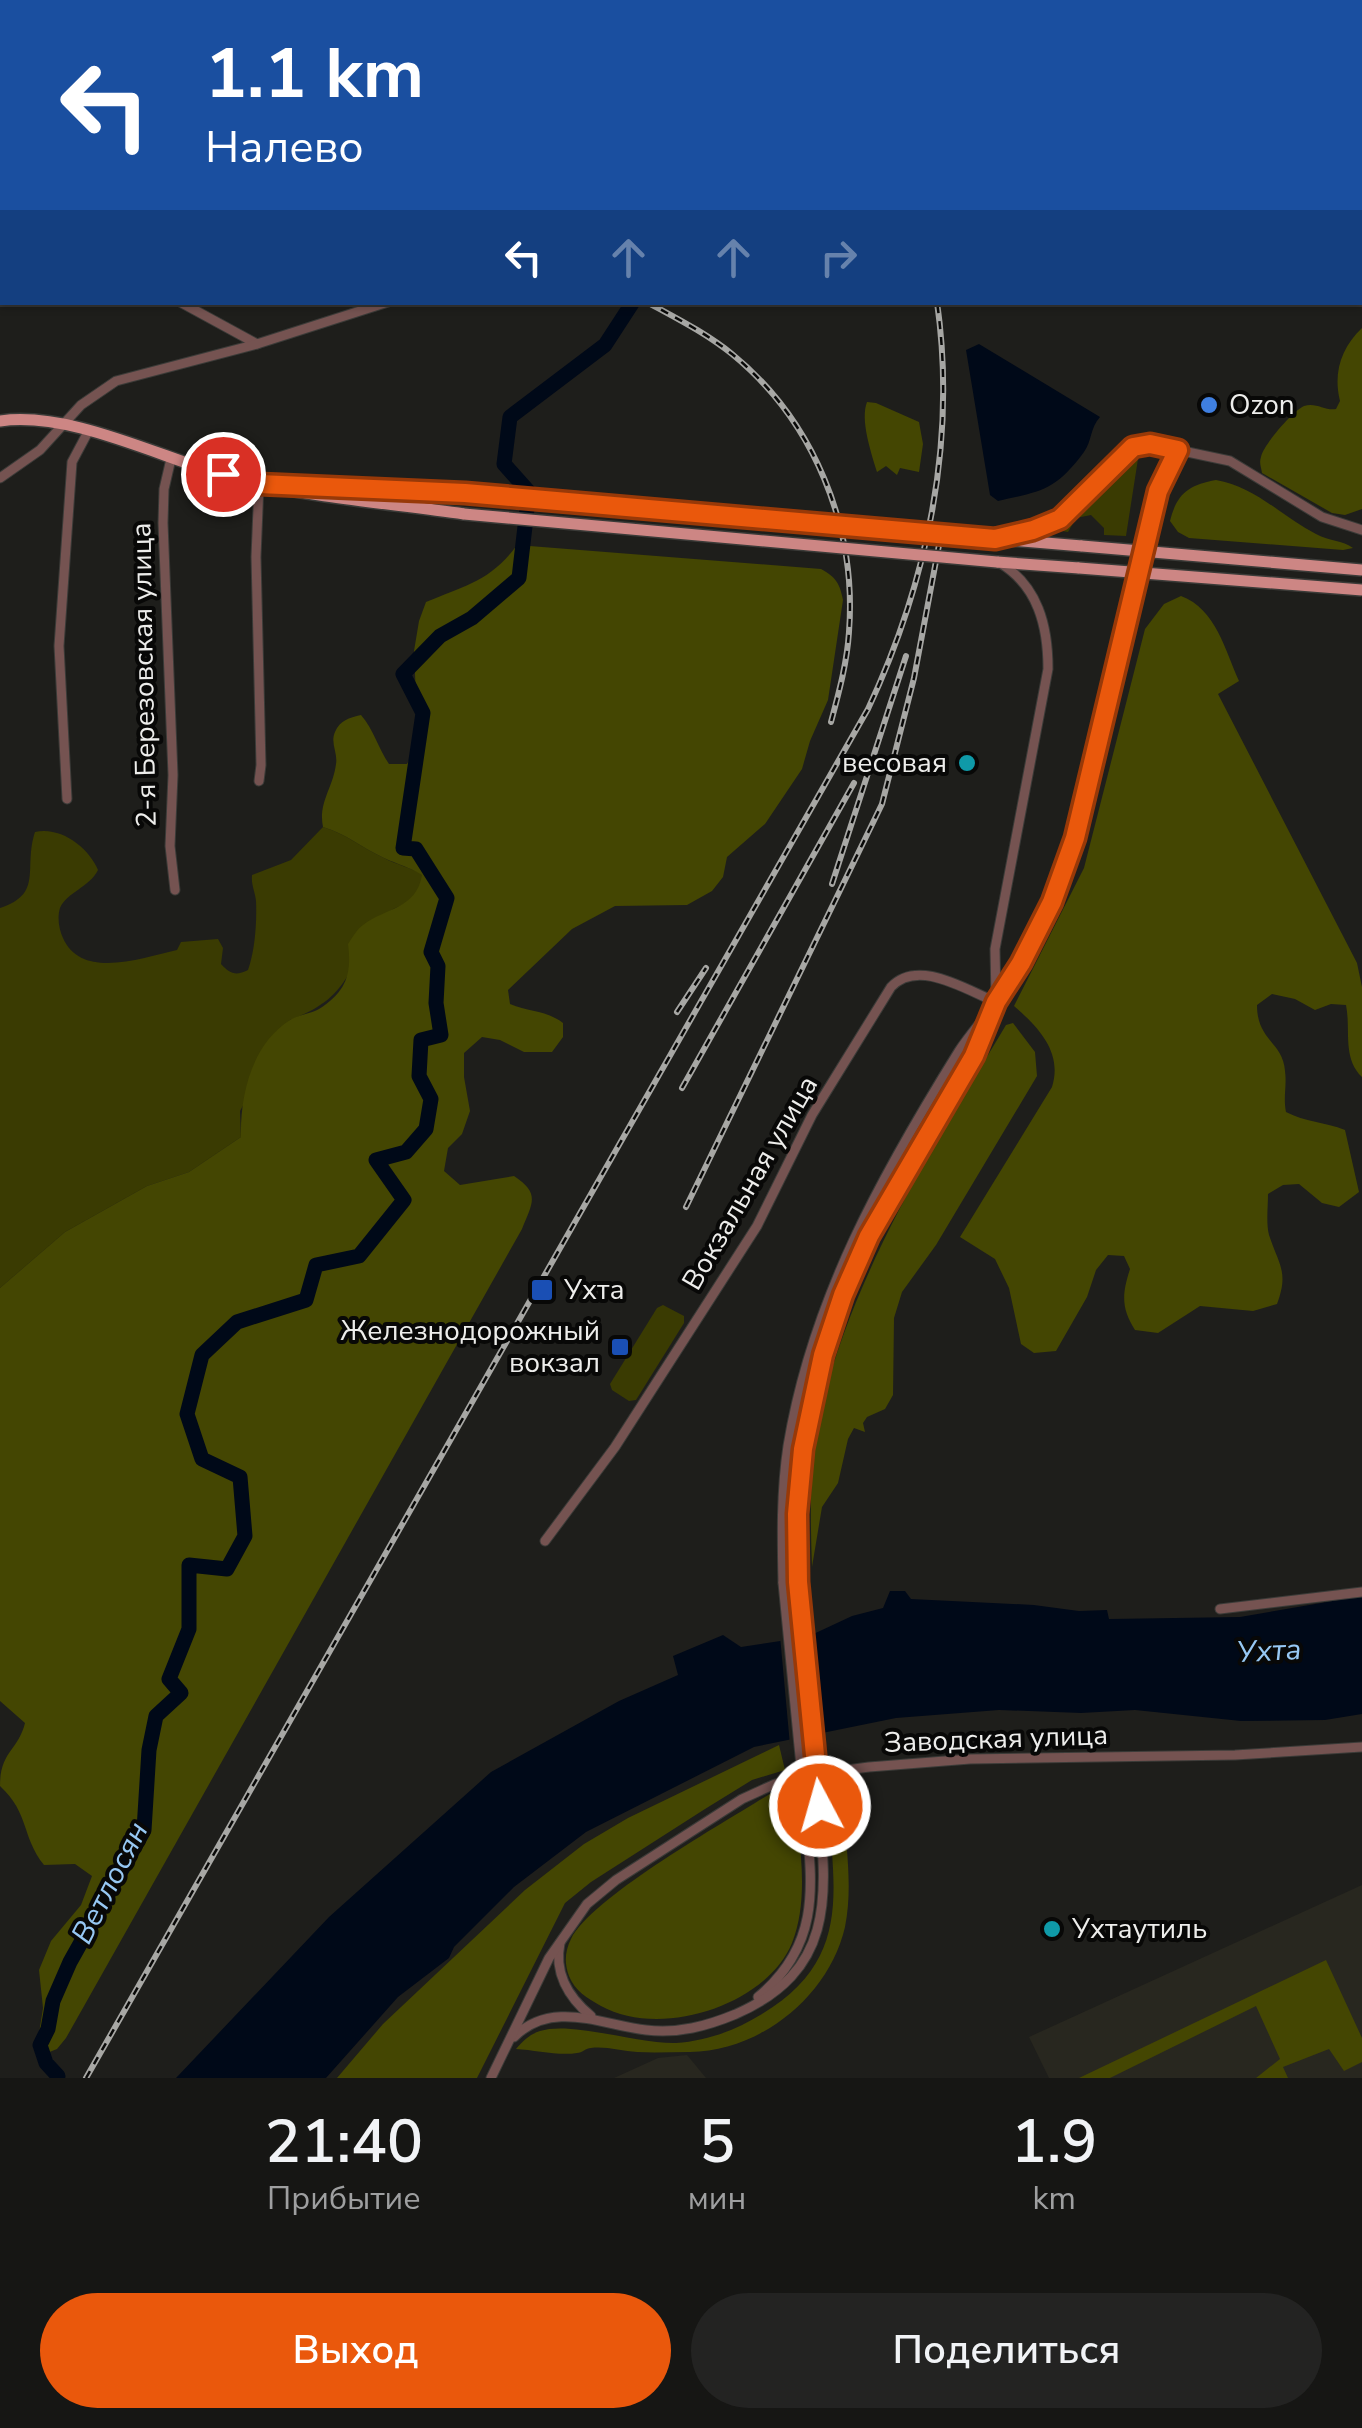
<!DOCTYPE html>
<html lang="ru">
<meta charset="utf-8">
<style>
body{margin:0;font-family:"Nunito Sans",sans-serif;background:#232322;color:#f1f3f6;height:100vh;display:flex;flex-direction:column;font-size:38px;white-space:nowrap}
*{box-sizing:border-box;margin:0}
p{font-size:32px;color:#9e9fa0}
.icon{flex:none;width:55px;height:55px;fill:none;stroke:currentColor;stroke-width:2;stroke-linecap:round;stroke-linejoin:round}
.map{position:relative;height:2078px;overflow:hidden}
.drawer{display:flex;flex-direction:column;background:#161614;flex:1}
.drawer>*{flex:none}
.top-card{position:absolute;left:0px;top:0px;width:1362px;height:305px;box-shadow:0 2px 8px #0004,0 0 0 2px #353534;background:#1a4fa0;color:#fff;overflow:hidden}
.pin{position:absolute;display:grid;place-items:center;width:85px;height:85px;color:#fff;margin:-42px;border:5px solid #fff;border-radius:50%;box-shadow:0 2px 10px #0007}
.me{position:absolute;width:110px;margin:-55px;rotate:354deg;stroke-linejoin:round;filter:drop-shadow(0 0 8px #0008)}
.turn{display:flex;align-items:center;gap:35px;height:210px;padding:0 40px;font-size:45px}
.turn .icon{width:130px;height:130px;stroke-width:2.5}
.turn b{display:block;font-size:70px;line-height:85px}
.lanes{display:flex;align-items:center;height:95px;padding:0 40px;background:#0003;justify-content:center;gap:50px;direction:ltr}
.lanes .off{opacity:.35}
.eta{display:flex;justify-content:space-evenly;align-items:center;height:170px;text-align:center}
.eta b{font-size:60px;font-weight:600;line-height:70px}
.action{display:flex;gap:20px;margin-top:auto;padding:20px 40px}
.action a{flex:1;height:115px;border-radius:60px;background:#ea580c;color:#fff;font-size:40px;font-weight:600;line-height:115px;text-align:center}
.action a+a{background:#232322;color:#f1f3f6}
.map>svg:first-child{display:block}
.built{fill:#28271f}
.green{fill:#3a3b02}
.forest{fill:#444602}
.water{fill:#000918}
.pier{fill:#1e1e1b}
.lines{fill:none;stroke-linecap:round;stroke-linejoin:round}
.river{stroke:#000918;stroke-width:15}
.minor-casing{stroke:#3b3b38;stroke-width:11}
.major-casing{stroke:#3b3b38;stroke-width:14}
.minor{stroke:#755351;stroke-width:9}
.major{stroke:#cd8684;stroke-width:11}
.rail-casing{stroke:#a7a7a4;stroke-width:6}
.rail{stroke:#080807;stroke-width:2.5;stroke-dasharray:8;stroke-linecap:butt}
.minor-bridge-casing{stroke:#3b3b38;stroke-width:11;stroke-linecap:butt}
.major-bridge-casing{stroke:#3b3b38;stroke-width:14;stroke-linecap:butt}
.minor-bridge{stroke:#755351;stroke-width:9}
.major-bridge{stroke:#cd8684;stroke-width:11}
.route-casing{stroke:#983908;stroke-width:25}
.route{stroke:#ea580c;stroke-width:18}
.shop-dot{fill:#3f7fe0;stroke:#080807;stroke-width:4}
.culture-dot{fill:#0f9aa8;stroke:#080807;stroke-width:4}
.transit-dot{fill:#1a4fb4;stroke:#080807;stroke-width:4}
.labels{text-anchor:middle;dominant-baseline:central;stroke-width:8;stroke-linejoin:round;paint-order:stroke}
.poi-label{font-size:28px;fill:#ededeb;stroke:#080807;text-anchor:start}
.street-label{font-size:28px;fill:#ededeb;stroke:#080807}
.water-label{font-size:30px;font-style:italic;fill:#97c8f3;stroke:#080807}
</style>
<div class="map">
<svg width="1362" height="2078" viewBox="0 0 1362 2078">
<rect width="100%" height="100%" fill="#1e1e1b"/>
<g class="built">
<polygon points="1362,1885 1362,2078 1049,2078 1029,2037"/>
<polygon points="687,2055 706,2078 614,2078 658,2058"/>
</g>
<g class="green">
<polygon points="1135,453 1138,459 1126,536 1104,535 1104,528 1091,515 1076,518 1068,532 1062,531 1060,523"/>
<path d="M 323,827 C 347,834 362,848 384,858 C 397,865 410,867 423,875 C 414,912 396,900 382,919 C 345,967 354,996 290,1020 L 240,1111 L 241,1137 L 189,1172 L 147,1186 L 65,1232 L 0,1288 L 0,908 C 44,894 23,868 35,832 C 61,826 89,848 98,870 C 90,887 67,892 60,908 C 57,918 59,929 63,938 C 82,981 144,957 177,950 L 181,942 L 218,939 L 223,948 L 221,964 C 230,974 236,976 248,970 C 255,950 257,922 256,901 C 255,891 251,885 252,875 L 291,860 Z"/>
<polygon points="663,1305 684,1316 684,1323 636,1400 629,1401 612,1390 610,1384 657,1308"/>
</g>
<g class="forest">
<path d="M 1362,328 L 1362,509 L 1345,515 L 1332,513 L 1262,473 C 1261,466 1259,463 1261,457 C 1263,445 1294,410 1304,406 C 1316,402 1325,411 1336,409 L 1340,401 C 1333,373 1341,348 1362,328 Z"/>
<path d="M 867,402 L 876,403 L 919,422 L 923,444 L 919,472 L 900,468 L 897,475 L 886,466 L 877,472 C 871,452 860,420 867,402 Z"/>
<path d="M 1216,480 C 1256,487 1281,516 1316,534 C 1328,541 1343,540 1353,548 L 1343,550 L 1189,538 L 1178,532 L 1170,521 C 1177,493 1189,485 1216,480 Z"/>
<path d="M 517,545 L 821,569 C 836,577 840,584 843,600 L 828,700 L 810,741 L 802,769 L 765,824 L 727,857 L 723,877 L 712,891 L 687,905 L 615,906 L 572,929 L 508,990 L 510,1004 C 529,1012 546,1010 563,1023 L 563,1037 L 552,1052 L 524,1052 L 500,1040 L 482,1037 L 464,1053 L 464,1077 L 470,1111 L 462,1134 L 448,1148 L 444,1171 L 460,1185 L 514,1176 C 541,1194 532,1203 522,1229 L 66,2038 L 57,2049 L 47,2053 L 37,2046 L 43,2008 L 39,1970 L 51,1941 L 81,1905 L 92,1876 L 75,1864 L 44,1865 C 21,1836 30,1814 0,1786 C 0,1751 18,1751 25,1723 L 0,1701 L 0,1288 L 65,1232 L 147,1186 L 189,1172 L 241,1137 C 240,1096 251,1045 290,1020 C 298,1015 310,1014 319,1009 C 346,992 352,974 348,944 C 352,938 357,929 363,925 C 387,907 416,909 422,875 C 409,867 397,864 384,858 C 362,848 347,834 323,827 C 318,803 333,788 336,764 C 338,753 330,743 335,732 C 340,720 349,718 361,715 C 374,730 378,748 389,764 L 407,764 L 418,744 L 414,651 L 419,621 L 426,602 C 464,586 491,581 517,545 Z"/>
<path d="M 1181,596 C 1216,609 1225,650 1239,681 L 1218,694 L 1357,963 L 1362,987 L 1362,1077 C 1342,1058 1351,1030 1346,1005 L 1331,1004 L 1315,1010 L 1295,999 L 1272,994 L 1257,1005 C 1257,1041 1283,1042 1285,1071 C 1287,1086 1283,1097 1286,1112 C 1305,1122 1325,1122 1345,1130 L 1359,1192 L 1339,1207 L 1322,1203 L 1299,1184 L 1283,1185 L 1268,1194 C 1268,1207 1266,1223 1269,1235 C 1279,1265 1289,1272 1277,1304 L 1253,1311 L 1200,1306 L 1158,1333 L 1135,1330 C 1121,1308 1122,1294 1130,1269 L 1124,1256 L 1108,1255 L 1096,1270 L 1087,1297 L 1056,1351 L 1034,1353 L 1021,1344 L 1009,1288 L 995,1259 L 960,1237 L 1052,1087 C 1063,1052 1038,1027 1014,1006 L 1084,868 L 1145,629 L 1164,604 Z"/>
<path d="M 1013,1023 L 1035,1052 L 1037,1076 L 936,1245 L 902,1292 L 894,1318 L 893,1395 L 885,1409 L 867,1417 L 863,1423 L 865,1432 L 854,1428 L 848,1439 L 838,1483 L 822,1507 L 812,1567 C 810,1512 809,1454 823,1400 C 859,1263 934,1146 1006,1025 Z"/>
<polygon points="779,1745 785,1770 752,1780 705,1809 591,1882 565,1903 477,2078 337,2078 383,2024 525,1890 584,1844 628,1818"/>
<path d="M 793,1784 C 798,1833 811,1896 792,1943 C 766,2006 660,2039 601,2006 C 587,1998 575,1991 569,1976 C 564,1963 565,1951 571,1939 C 593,1896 727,1821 773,1792 Z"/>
<path d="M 843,1805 C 846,1845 853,1887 845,1927 C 829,1996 761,2051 690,2052 C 672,2052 654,2053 637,2052 C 622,2051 605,2046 591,2048 C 586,2048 582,2053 577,2053 C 559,2056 535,2050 516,2049 C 523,2041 530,2034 540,2031 C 571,2021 639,2044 676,2043 C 707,2041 736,2030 762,2014 C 850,1961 835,1894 828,1806 Z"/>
<polygon points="1326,1960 1362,2038 1362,2062 1344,2071 1329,2049 1283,2067 1288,2078 1256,2078 1280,2059 1256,2006 1110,2078 1079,2078"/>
</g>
<g class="water">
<path d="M 979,344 L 1100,417 C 1090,428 1092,441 1084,452 C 1055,491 1042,491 998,501 L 990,495 L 966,350 Z"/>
<polygon points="890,1591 905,1591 911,1599 1034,1605 1079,1611 1107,1610 1109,1619 1240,1617 1362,1596 1362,1714 1325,1720 1241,1721 1135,1710 1081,1713 999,1710 896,1718 754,1747 586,1832 514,1887 454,1947 449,1958 398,1997 326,2078 176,2078 329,1917 491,1772 619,1701 678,1675 673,1656 723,1635 741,1647 807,1637 852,1616 883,1608"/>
</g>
<polygon class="pier" points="810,1630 819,1739 790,1745 780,1636"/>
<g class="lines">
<polyline class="river" points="58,2076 46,2063 40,2045 48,2029 53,2001 70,1962 144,1830 149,1750 156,1716 181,1693 169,1679 189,1629 189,1565 227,1569 245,1536 240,1477 202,1459 187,1414 202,1355 237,1322 306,1300 316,1265 359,1256 404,1200 376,1160 406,1152 426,1129 431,1099 419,1076 421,1040 441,1035 436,1003 438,966 431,952 447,898 416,849 403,848 423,713 403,674 440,636 472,618 519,578 529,492 504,464 510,417 605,345 633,302"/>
<g class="minor-casing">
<g id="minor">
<polyline points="629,0 630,2"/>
<polyline points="0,206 2,207"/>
<polyline points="180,302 257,344"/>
<polyline points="171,459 164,489 163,523 173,775 170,846 175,890"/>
<polyline points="0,478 40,450 81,405 116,381 257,344 388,302"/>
<polyline points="259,781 261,765 256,557 259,484"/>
<polyline points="67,799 59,646 72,462 89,430"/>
<path d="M 996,1000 L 995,949 L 1048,669 C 1048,626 1038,586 1000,563"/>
<path d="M 545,1541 L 615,1447 L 757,1226 L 812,1115 L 891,987 C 918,958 966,990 996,1002"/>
<path d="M 798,1582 C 793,1451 821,1323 883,1207 C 918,1142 963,1083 991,1015"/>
<path d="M 783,1583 C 782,1538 781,1492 788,1446 C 812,1300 882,1175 959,1051 C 970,1034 984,1019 996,1002 C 1031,952 1058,897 1075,838 L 1159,491 L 1178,450 L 1230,461 L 1322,517 L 1362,530"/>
<polyline points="1220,1609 1362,1592"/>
<path d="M 560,1943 C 554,1972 568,1997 591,2016"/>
<path d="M 758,1997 C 823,1943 812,1883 805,1807"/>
<path d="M 514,2037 C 552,1999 602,2025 646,2030 C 678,2034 707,2026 736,2014 C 835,1970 827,1898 819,1806"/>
<polyline points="491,2078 549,1958 587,1904 616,1880 742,1799 775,1784 809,1775 869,1767 970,1759 1235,1755 1362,1747"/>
</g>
</g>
<g class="major-casing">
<g id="major">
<path d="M 0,421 C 77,410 175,466 252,483 C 321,498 394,504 464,514"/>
<polyline points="324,487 465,493"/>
<polyline points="995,539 1033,531 1060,519 1133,447 1150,444 1178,450"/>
<polyline points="1009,540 1082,546"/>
<polyline points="997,562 1079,568"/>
</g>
</g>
<use href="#minor" class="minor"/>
<use href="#major" class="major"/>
<g class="rail-casing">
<g id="rail">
<polyline points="134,0 137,2"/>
<polyline points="317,0 318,2"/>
<polyline points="350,0 351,2"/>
<polyline points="807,0 808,2"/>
<polyline points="839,0 841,2"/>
<polyline points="864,0 867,2"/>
<path d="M 647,302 C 676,318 706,333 732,354 C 814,421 857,527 849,632 C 847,663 839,692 831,722"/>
<polyline points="832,884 906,656"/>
<polyline points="677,1012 706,968"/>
<polyline points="682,1088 854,783"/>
<polyline points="686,1207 882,804 914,678 942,529"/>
<path d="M 86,2078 L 868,709 C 927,583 957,442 937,302"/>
</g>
</g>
<use href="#rail" class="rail"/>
<g class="minor-bridge-casing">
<g id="minor-bridge">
<polyline points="798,1582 819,1806"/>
<polyline points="783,1583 805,1807"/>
</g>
</g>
<g class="major-bridge-casing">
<g id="major-bridge">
<polyline points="465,493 995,539"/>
<polyline points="464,514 997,562"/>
<polyline points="1082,546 1362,570"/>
<polyline points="1079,568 1362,590"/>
</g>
</g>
<use href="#minor-bridge" class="minor-bridge"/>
<use href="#major-bridge" class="major-bridge"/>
</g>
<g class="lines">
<g class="route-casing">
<polyline id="route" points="223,474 259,484 465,493 995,539 1033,530 1060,519 1133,447 1150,444 1178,450 1158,491 1075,838 1052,902 1021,963 996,1002 974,1056 869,1236 843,1295 823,1355 803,1449 797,1514 798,1582 820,1806"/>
</g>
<use href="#route" class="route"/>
</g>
<circle class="shop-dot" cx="1209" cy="405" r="10"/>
<g class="culture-dot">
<circle cx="967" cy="763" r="10"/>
<circle cx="1052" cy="1929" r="10"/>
</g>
<g class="transit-dot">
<rect x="530" y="1278" width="24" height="24" rx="5"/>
<rect x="610" y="1337" width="20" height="20" rx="5"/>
</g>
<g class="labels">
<g class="poi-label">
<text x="1229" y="405">Ozon</text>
<text x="947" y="763" text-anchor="end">весовая</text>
<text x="564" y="1290">Ухта</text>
<text x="600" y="1331" text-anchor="end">Железнодорожный<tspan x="600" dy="32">вокзал</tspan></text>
<text x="1072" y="1929">Ухтаутиль</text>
</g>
<g class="street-label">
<text transform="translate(144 675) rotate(-91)">2-я Березовская улица</text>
<text transform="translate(750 1183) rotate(-60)">Вокзальная улица</text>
<text transform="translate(996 1739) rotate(-2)">Заводская улица</text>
</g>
<g class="water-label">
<text transform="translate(1269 1651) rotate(-3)">Ухта</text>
<text transform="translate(110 1883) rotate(-63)">Ветлосян</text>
</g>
</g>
</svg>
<div class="pin" style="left:223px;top:474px;background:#d93025"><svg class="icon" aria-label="arrive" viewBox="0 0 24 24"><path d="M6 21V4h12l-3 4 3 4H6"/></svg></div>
<svg class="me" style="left:820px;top:1806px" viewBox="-20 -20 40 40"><circle r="17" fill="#ea580c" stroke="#fff" stroke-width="3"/><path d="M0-11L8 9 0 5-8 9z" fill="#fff"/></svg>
<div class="top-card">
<div class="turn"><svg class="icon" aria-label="left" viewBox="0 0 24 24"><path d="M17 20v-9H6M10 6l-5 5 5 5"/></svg><div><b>1.1 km</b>Налево</div></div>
<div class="lanes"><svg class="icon" aria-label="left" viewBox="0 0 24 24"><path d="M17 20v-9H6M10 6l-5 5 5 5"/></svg><svg class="icon off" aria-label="ahead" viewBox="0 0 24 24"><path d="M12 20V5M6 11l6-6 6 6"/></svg><svg class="icon off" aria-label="ahead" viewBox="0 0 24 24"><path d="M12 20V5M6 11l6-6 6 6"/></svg><svg class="icon off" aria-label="right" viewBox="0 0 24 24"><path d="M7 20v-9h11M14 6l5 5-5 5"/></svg></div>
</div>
</div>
<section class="drawer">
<div class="eta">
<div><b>21:40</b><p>Прибытие</p></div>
<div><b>5</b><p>мин</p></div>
<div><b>1.9</b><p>km</p></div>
</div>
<div class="action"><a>Выход</a><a>Поделиться</a></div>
</section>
